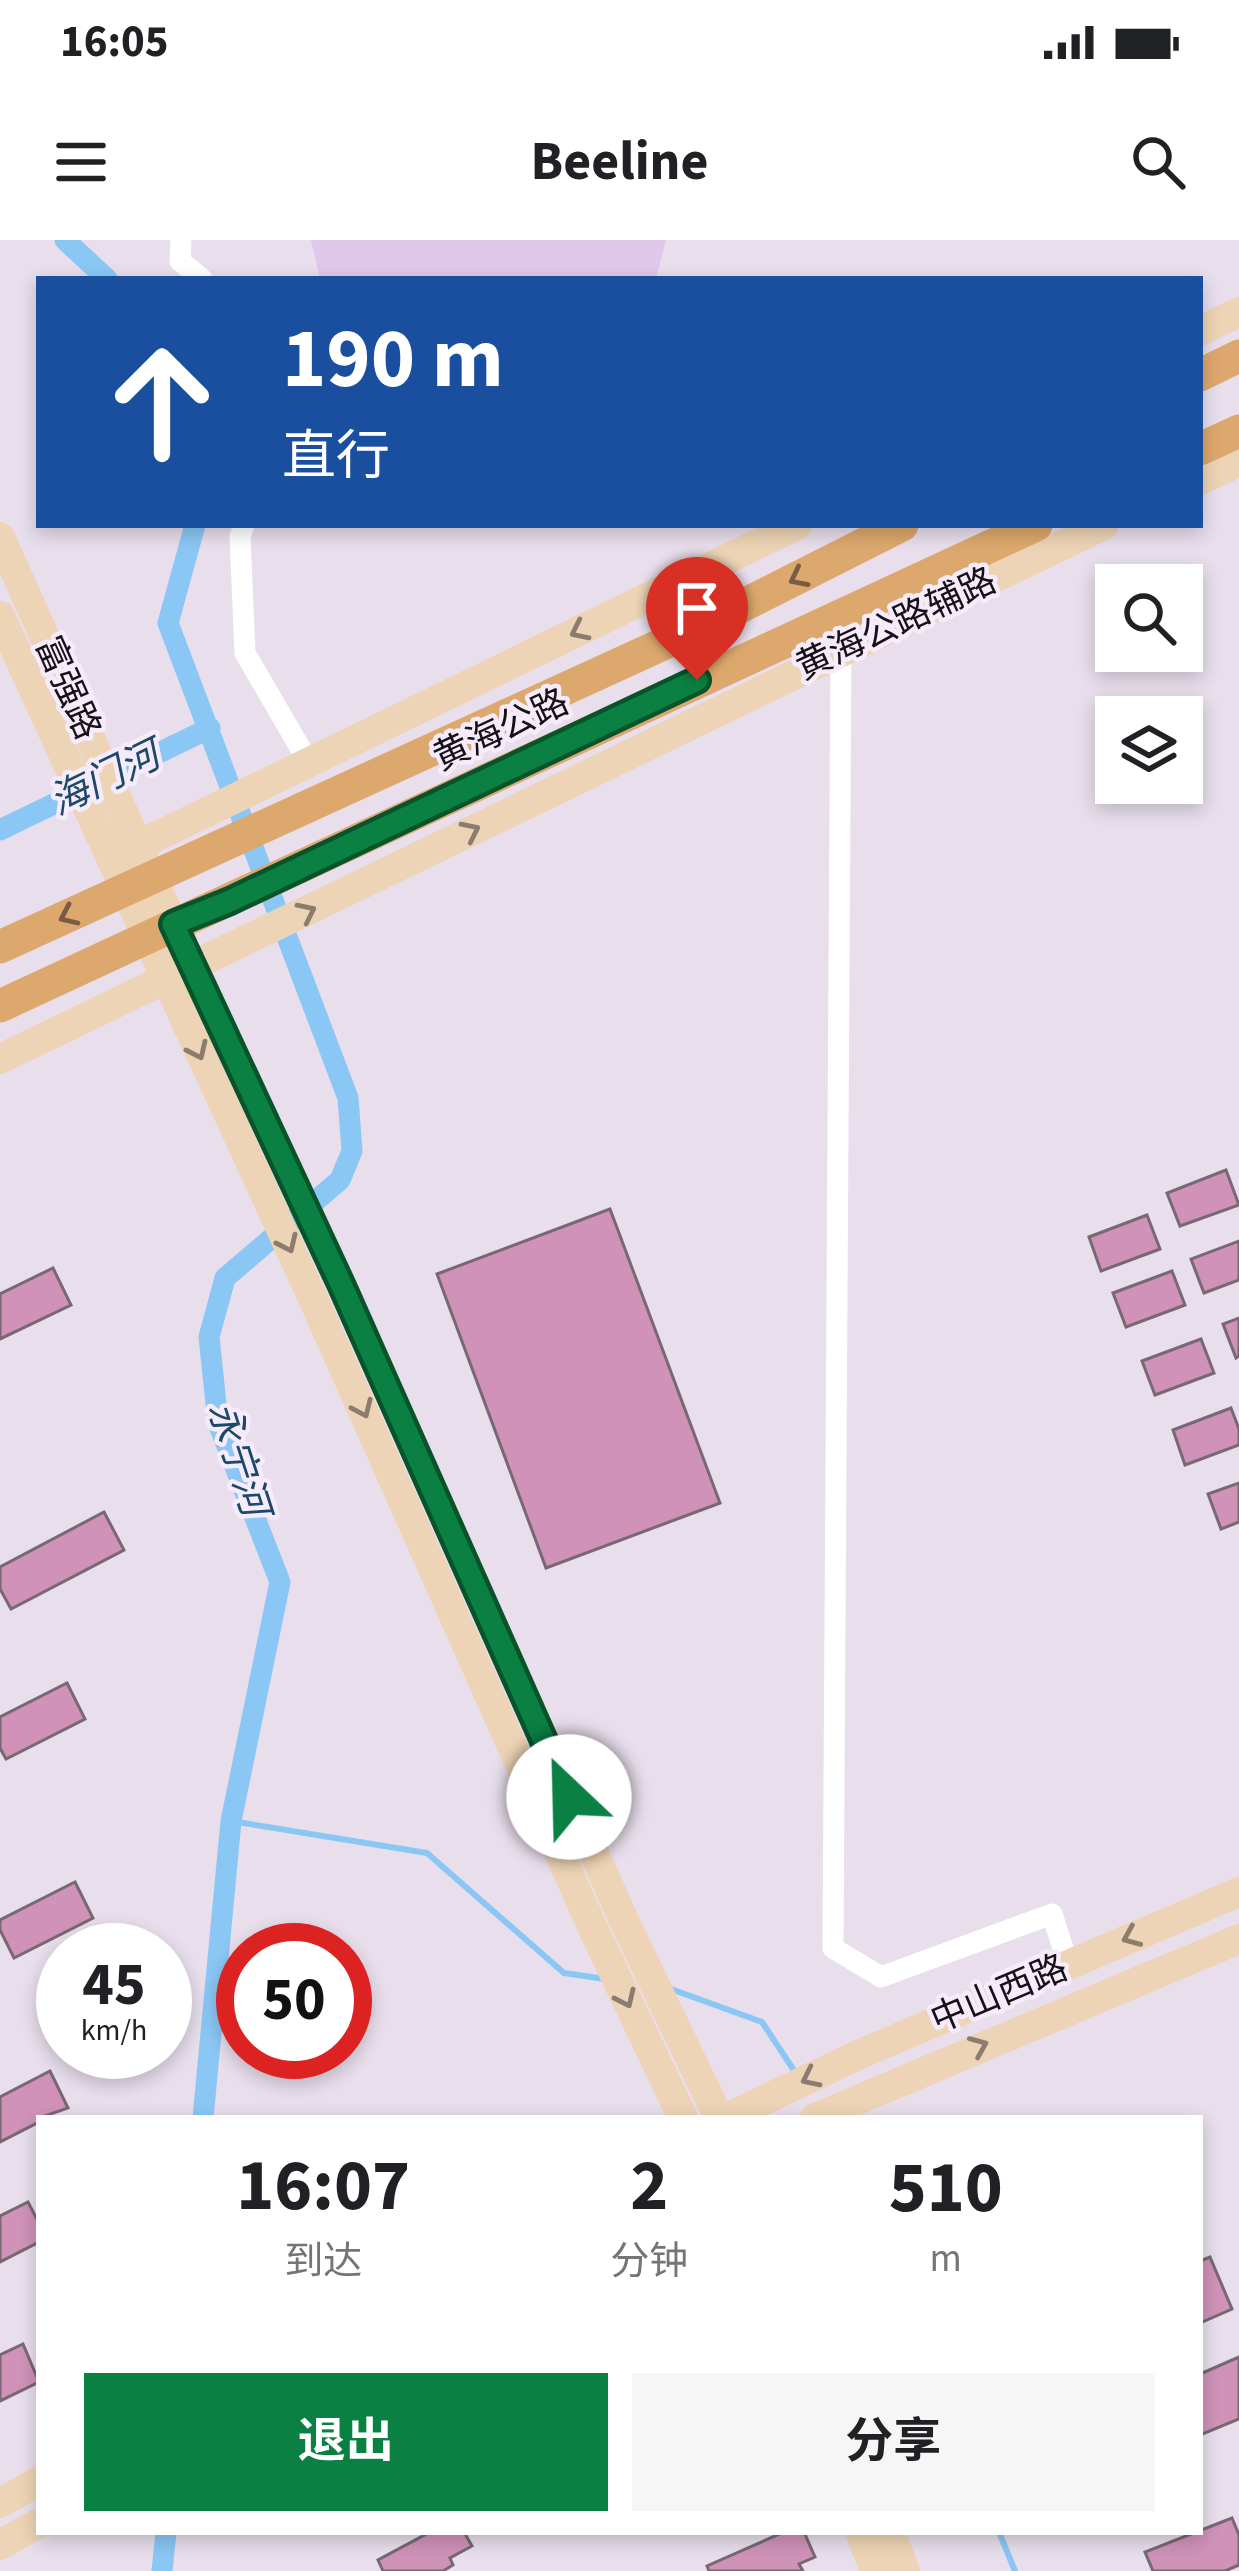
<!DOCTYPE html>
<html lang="zh">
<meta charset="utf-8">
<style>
body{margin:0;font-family:"Source Sans 3","Noto Sans SC",sans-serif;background:#f6f6f6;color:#202124;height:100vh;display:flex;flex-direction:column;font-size:45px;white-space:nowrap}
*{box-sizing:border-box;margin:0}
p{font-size:39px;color:#757577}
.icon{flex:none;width:66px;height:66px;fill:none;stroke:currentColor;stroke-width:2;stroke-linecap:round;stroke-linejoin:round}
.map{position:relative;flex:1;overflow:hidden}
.side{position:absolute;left:36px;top:1875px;width:1167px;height:420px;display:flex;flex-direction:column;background:#fff;border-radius:0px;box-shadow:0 6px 18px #0003}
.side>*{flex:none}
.guide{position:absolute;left:36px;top:36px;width:1167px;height:252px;border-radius:0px;box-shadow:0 6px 18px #0003;background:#1a4fa0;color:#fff;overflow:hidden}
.tools{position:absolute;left:1095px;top:324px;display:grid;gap:24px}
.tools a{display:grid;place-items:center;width:108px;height:108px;border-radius:0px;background:#fff;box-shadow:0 6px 18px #0003;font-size:60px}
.speed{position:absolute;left:36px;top:1683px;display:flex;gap:24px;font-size:60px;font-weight:700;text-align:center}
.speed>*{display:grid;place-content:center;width:156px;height:156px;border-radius:50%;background:#fff;box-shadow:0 6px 18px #0003;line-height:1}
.speed small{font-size:30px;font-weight:400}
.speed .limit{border:18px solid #d22;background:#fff;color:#111}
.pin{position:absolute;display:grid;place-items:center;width:102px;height:102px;color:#fff;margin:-123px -51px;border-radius:50% 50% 50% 0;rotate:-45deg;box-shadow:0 0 12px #0007}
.pin .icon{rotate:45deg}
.me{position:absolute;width:132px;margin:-66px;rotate:336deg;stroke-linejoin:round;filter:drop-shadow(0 0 9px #0008)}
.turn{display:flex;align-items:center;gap:42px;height:252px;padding:0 48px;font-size:54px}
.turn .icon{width:156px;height:156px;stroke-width:2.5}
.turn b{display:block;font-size:84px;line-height:102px}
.eta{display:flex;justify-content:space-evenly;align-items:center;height:204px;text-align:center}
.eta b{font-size:72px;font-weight:700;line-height:84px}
.primary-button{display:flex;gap:24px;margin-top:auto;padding:24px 48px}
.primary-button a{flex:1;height:138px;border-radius:0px;background:#0b8043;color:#fff;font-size:48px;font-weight:700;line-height:138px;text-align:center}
.primary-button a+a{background:#f6f6f6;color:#202124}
.status{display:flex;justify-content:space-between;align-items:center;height:84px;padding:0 60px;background:#fff;direction:ltr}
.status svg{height:33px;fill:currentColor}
header{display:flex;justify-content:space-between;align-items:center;height:156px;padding:0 48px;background:#fff;font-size:54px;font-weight:700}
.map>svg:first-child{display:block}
.green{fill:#e2c7ec}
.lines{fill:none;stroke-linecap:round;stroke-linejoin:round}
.stream{stroke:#8bc7f5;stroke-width:6}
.canal{stroke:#8bc7f5;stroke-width:21}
.building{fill:#d092b9;stroke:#776871;stroke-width:3}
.street{stroke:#fff;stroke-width:21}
.secondary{stroke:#eed4b6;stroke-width:30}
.primary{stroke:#dda86d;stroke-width:33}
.oneway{stroke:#795c42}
.oneway2{stroke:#8c7c6e}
.route-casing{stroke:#07532c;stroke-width:30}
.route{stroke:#0b8043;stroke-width:21}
.labels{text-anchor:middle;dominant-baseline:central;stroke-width:9;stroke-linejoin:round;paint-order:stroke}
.street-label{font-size:36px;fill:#151116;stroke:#f6ebfa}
.water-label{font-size:39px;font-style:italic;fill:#1d4968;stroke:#f6ebfa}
</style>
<div class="status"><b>16:05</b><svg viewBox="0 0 49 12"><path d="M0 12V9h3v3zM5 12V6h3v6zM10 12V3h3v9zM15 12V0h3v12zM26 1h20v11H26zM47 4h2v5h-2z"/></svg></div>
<header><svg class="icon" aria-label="menu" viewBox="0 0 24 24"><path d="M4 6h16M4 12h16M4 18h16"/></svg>Beeline<svg class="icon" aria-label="search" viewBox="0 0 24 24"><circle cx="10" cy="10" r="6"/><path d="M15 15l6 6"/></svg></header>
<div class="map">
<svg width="1239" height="2331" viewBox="0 0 1239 2331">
<rect width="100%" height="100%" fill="#e8deec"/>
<polygon class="green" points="311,0 666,0 656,39 320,39"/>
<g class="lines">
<g class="stream">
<polyline points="231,1581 427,1613 564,1733 605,1739"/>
<polyline points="671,1749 762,1782 797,1835"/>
<polyline points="999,2292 1015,2331"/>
</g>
<g class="canal">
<polyline points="65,0 107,39"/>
<polyline points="195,285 168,383 348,858 352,911 340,940 225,1038 209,1097 218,1183 280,1342 231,1581 203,1878"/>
<polyline points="0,590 210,488"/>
<polyline points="162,2331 166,2292"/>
</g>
</g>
<g class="building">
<polygon points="1226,930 1239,965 1180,986 1167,953"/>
<polygon points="610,969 720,1263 546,1328 437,1034"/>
<polygon points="1147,975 1160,1009 1101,1031 1089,997"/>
<polygon points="1239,1001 1239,1040 1204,1053 1191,1019"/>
<polygon points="53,1028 71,1065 0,1099 0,1054"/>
<polygon points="1172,1031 1185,1065 1126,1087 1113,1053"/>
<polygon points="1239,1078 1239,1116 1236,1118 1223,1084"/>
<polygon points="1201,1099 1214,1133 1155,1155 1142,1121"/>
<polygon points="1231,1168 1239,1189 1239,1205 1185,1225 1173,1190"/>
<polygon points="1239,1243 1239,1282 1221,1289 1208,1254"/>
<polygon points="104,1272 124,1310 11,1369 0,1349 0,1327"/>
<polygon points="67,1443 85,1479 6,1519 0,1508 0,1477"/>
<polygon points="75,1642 93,1678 14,1718 0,1690 0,1680"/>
<polygon points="50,1831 68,1868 39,1878 39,1882 0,1902 0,1857"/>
<polygon points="28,1962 39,1983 39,2002 0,2022 0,1976"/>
<polygon points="1210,2017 1232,2069 1200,2083 1200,2021"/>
<polygon points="23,2104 39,2142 0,2161 0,2115"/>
<polygon points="1239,2117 1239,2179 1200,2195 1200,2134"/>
<polygon points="1232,2278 1239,2295 1239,2325 1225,2331 1153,2331 1145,2312"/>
<polygon points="430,2292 464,2292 472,2306 450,2318 453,2325 443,2331 383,2331 378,2320"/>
<polygon points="784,2292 804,2292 815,2317 799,2324 803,2331 709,2331 707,2326"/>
</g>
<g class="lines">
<g class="street">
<polyline points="181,0 180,21 202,39"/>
<polyline points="244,285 240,296 245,413 309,523"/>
<polyline points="841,405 833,1708 881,1737 1052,1674 1068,1724"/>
</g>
<g class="secondary">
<polyline points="1200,91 1239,72"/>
<polyline points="1200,240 1239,222"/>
<polyline points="0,297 173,684 341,1044 626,1685 719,1878"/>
<polyline points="0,376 315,1063 595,1693 683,1878"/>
<polyline points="133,622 139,605 797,285"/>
<polyline points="0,819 1104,285"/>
<polyline points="727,1878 858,1815 1239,1652"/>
<polyline points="815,1878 1239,1699"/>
<polyline points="0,2263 39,2241"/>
<polyline points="860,2292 875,2331"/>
<polyline points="890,2292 905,2331"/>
<polyline points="0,2305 39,2283"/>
</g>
<g class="primary">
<polyline points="1200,135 1239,116"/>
<polyline points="1200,209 1239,191"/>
<polyline points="0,707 698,388 902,285"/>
<polyline points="0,766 1036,285"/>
</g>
</g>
<defs><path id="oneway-chevron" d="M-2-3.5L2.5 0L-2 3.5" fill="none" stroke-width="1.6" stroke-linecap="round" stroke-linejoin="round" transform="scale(3)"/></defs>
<g class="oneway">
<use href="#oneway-chevron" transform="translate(798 338) rotate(153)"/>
<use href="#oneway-chevron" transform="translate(68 676) rotate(155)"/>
</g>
<g class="oneway2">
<use href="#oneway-chevron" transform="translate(579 391) rotate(154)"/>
<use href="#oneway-chevron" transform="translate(471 591) rotate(-26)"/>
<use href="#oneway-chevron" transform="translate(307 672) rotate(-26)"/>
<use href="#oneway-chevron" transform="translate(198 811) rotate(65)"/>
<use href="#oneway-chevron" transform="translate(288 1004) rotate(65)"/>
<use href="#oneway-chevron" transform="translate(363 1169) rotate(66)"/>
<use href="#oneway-chevron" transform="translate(1131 1697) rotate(157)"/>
<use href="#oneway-chevron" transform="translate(626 1759) rotate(65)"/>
<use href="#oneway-chevron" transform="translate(979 1806) rotate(-23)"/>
<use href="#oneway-chevron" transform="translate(810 1838) rotate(154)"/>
</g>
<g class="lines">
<g class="route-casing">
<polyline id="route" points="569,1557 341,1044 173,684 230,661 697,440"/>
</g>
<use href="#route" class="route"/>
</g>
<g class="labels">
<g class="street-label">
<text transform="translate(896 384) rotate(-25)">黄海公路辅路</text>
<text transform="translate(68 448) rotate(66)">富强路</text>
<text transform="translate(501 490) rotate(-25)">黄海公路</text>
<text transform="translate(999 1754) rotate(-23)">中山西路</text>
</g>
<g class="water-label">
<text transform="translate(105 539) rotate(-26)">海门河</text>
<text transform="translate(238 1219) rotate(72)">永宁河</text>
</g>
</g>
</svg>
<div class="tools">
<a><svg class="icon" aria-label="search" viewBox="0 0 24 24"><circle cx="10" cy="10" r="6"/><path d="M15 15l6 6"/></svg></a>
<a><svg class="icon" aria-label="layers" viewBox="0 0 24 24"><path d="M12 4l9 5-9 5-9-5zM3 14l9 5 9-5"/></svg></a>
</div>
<div class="speed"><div>45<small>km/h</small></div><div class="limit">50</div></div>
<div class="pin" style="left:697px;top:440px;background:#d93025"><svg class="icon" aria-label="arrive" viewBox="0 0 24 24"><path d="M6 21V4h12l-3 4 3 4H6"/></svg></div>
<svg class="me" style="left:569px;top:1557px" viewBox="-20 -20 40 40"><circle r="19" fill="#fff"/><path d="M0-13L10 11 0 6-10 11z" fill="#0b8043"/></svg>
<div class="guide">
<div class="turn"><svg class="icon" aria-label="ahead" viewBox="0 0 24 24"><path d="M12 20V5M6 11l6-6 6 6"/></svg><div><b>190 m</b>直行</div></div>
</div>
<section class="side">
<div class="eta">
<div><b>16:07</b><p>到达</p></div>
<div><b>2</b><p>分钟</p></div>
<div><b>510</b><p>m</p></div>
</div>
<div class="primary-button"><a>退出</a><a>分享</a></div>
</section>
</div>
